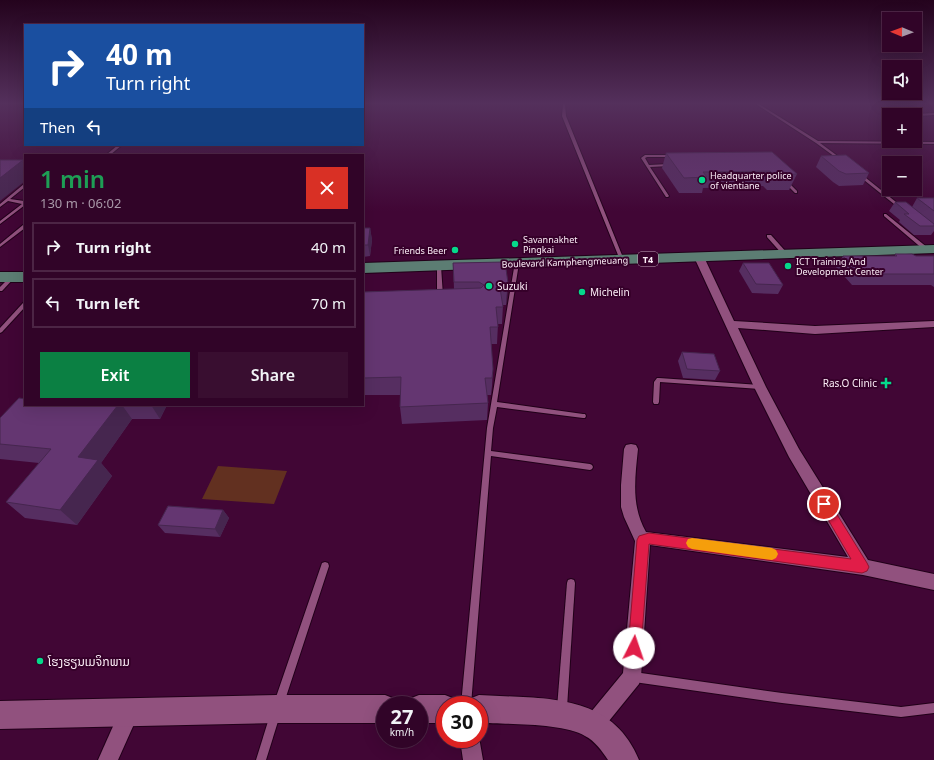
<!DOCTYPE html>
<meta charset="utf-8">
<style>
body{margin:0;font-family:"Noto Sans","Noto Sans Lao",sans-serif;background:#390e30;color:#f1f3f6;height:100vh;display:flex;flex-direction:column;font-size:15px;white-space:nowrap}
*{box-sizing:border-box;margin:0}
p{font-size:13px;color:#a898a8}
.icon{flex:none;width:22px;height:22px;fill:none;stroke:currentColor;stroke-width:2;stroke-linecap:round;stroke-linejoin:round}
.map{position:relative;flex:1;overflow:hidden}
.panel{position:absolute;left:24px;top:154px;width:340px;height:252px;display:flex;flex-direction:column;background:#310428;border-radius:0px;box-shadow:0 4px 16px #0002,0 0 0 1px #4c2545}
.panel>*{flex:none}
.hud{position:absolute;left:24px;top:24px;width:340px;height:122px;border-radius:0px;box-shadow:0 4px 16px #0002,0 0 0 1px #4c2545;background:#1a4fa0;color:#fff;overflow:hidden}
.needle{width:26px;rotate:271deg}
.controls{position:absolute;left:882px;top:12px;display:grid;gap:8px}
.controls a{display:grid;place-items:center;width:40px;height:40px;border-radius:0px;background:#310428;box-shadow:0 4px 16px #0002,0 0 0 1px #4c2545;font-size:20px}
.speed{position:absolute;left:376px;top:696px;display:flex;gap:8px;font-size:20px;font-weight:700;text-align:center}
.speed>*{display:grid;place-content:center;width:52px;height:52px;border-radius:50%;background:#310428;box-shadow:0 4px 16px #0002,0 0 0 1px #4c2545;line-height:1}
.speed small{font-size:10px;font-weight:400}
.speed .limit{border:6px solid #d22;background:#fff;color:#111}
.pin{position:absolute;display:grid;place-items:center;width:34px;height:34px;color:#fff;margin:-17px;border:2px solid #fff;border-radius:50%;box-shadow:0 1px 4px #0007}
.me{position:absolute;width:44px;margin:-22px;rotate:4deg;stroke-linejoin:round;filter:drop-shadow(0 0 3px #0008)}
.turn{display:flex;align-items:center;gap:14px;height:84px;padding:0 16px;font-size:18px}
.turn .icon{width:52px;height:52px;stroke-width:2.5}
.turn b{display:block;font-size:28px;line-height:34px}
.then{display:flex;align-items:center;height:38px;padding:0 16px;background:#0003;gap:8px;font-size:15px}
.round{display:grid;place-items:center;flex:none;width:42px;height:42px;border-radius:0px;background:#390e30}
.head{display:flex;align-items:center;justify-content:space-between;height:68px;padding:0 16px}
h1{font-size:24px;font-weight:600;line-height:30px;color:#1e9e55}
.action{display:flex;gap:8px;margin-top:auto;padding:8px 16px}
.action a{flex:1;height:46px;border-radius:0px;background:#0b8043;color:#fff;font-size:16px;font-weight:600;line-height:46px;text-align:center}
.action a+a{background:#390e30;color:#f1f3f6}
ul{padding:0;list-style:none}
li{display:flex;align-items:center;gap:12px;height:50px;margin:0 8px 6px;padding:0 8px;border:2px solid #4c2545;border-radius:0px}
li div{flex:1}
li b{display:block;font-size:15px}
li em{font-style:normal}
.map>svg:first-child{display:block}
.green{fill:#623020}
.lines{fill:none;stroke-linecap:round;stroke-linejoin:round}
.lane-casing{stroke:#210019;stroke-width:2}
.street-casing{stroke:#210019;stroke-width:2}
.secondary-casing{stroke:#210019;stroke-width:2}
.primary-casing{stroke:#210019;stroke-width:2}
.lane{fill:#91517e;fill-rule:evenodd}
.street{fill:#91517e;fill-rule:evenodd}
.secondary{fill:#91517e;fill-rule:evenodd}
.primary{fill:#5c7d73;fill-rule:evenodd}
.wall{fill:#562e61}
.shaded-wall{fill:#46264f}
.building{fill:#643671;stroke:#46264f}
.route{fill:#e11d48;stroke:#92132f}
.slow{fill:#f59e0b}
.poi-dot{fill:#05d98b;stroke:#36002a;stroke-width:1.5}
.labels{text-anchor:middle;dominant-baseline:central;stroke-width:4;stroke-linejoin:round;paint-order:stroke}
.far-poi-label{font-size:9px;fill:#fcedf7;stroke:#36002a;text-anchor:start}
.shield{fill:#36002a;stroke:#c1a6ba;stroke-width:1}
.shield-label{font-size:9px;font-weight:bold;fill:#fcedf7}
.far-street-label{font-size:9px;fill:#fcedf7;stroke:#36002a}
.poi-label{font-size:10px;fill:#fcedf7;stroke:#36002a;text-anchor:start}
.near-poi-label{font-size:12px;fill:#fcedf7;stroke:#36002a;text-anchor:start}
</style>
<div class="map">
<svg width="934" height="760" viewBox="0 0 934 760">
<rect width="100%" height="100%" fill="#410635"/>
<polygon class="green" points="218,466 287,471 274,504 202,499"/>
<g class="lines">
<g class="lane-casing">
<g id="lane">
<polygon points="563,104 565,104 566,116 624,260 624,261 622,261 620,260 562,116"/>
<polygon points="756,104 759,104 818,141 934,142 934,144 820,143 843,160 844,161 842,162 816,143"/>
<polygon points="934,113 934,115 917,116 915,115 917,114"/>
<polygon points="118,145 122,145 110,155 106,155"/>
<polygon points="645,155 673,155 675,156 673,157 647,157 645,158 649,165 669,164 671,165 669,166 650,167 669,196 668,197 666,197 641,158"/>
<polygon points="859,174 861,174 901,206 901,208 899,208 859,176"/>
<polygon points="784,180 786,180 797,191 797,193 795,193 784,182"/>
<polygon points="24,184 25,184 25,187 10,199 24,201 25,205 0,224 0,221 22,204 8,201 0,207 0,204"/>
<polygon points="884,214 886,214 928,248 928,250 924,250 884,216"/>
<polygon points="23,225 25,225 25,228 0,247 0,244"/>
<polygon points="767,235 771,235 787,253 787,255 783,255 767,237"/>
<polygon points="515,262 519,262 519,263 497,402 583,414 585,414 586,416 585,418 583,418 497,407 493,428 491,451 590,464 592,465 593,467 592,469 590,470 491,456 471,705 461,705 487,428"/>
<polygon points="437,265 441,265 441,266 443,296 440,298 437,296"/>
<polygon points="11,276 15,276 15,277 2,291 0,291 0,287"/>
<polygon points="25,302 25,307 2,332 0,333 0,328 23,303"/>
<polygon points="657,378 659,378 760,385 763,387 760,389 660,382 659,402 658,404 654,404 653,402 654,382"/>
<polygon points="325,562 328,563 329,566 284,703 282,706 279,708 276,706 274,703 321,566 322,563"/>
<polygon points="571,579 574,580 575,583 567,708 565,711 562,713 559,711 557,708 567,583 568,580"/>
<polygon points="634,672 782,693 901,707 934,703 934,713 901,717 782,703 634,682 631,680 629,677 631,674"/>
<polygon points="275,710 278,712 280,715 266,760 256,760 270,715 272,712"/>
</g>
</g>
<g class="street-casing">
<g id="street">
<path d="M 699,254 L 704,257 L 734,321 L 815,326 L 934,321 L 934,327 L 815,334 L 738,328 L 766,387 L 799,449 L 868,560 L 934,574 L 934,590 L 863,575 L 650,545 L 641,677 L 639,684 L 600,732 L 593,735 L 586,732 L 583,725 L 586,718 L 623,673 L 635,541 L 624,517 L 621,507 L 621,485 L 624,449 L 626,445 L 631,444 L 636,445 L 638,449 C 635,478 631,506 646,532 L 848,557 L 789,457 L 754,387 L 694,257 Z"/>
<polygon points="129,703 136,706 139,713 118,760 98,760 122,706"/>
<polygon points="479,737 483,760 463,760 460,739 479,739"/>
</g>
</g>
<g class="secondary-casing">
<g id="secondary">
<polygon points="277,695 385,695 395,699 397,705 385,705 385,723 277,723 0,729 0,701"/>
<polygon points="419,695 445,695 455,699 457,705 445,705 445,723 419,723 419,705 407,705 409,699"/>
<path d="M 479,695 C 541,699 611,691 639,760 L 608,760 C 602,751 595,741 585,736 C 564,723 505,724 479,723 L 479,705 L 467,705 L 469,699 Z"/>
</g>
</g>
<g class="primary-casing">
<g id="primary">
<polygon points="934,245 934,253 363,273 363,263"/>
<rect x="0" y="272" width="25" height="10"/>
</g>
</g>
<use href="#lane" class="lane"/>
<use href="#street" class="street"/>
<use href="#secondary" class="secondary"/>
<use href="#primary" class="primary"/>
</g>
<g class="wall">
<polygon points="666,153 797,174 789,190 767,190 763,186 703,188 702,193 679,193 662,168"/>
<polygon points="821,156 869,173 863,185 839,186 833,182 816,167"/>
<polygon points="917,198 934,198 934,231 931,235 914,235 899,222 900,220 889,211 895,202 912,207"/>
<polygon points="363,228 370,228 372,240 370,256 363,257"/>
<polygon points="895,254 916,256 934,256 934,287 931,285 852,285 836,267 843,256 895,256"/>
<polygon points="453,263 508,283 506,305 503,305 502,324 498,324 497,344 491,344 493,369 492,386 491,395 487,395 488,403 487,420 402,424 400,407 400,395 363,395 363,270 365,284 364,292 454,289"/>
<polygon points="743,263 783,285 778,294 752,293 739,271"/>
<polygon points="682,352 720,371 715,380 683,378 678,361"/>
<polygon points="25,405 167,405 160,419 132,419 101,463 112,476 77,525 25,518 6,502 39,463 0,459 0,418"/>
<polygon points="223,510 229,518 220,537 165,533 158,525"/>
</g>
<g class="shaded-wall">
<polygon points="23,160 25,164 25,181 0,201 0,178"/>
<polygon points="370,228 372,240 370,256 368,245"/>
<polygon points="363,270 365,284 364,297 363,298"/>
<polygon points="508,283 507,300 506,305 507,288"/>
<polygon points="118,405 122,405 132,419 101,463 112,476 77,525 60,510 78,457"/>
<polygon points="151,405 167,405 160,419"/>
<polygon points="223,510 229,518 220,537 215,529"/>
</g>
<g class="building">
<polygon points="772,152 797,174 774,175 770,171 703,172 707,177 684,178 666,153"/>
<polygon points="846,155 869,173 846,174 839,171 821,156"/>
<polygon points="0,160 23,160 0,178"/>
<polygon points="917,198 934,198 934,211"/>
<polygon points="895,202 906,202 934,224 934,226 920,226 904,214 909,214"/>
<polygon points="363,228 370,228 368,245 363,245"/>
<polygon points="895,254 912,254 916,256 934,256 934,274 859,274 843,256 897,256"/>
<polygon points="505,262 508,283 507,288 500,288 503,307 496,307 498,327 490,327 493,369 492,378 485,378 488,403 400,407 401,377 363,378 363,292 481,288 484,285 479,282 454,282 453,263"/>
<polygon points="743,263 769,263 783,285 756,284"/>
<polygon points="682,352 714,354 720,371 687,369"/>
<polygon points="19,398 25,399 25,405 118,405 78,457 98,460 60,510 6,502 51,449 0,444 0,418"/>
<polygon points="168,506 223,510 215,529 158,525"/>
</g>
<linearGradient id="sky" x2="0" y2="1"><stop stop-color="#24031d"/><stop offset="0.49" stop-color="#54305c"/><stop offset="1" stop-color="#54305c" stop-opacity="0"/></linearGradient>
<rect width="934" height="211" fill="url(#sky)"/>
<polygon class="route" points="824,499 828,500 867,563 869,567 867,571 862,573 649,544 641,648 639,653 634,655 630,653 628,648 637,540 639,536 649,533 851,559 819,504 821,500"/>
<polygon class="slow" points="692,538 772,548 776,550 778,554 776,558 772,560 692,549 688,547 686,543 688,539"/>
<g class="poi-dot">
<circle cx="702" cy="180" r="4"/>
<circle cx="515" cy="244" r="4"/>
<circle cx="455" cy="250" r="4"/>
<circle cx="788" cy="266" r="4"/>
<circle cx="489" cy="286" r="4"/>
<circle cx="582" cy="292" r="4"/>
<path d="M884 377h4v4h4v4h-4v4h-4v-4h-4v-4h4z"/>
<circle cx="40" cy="661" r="4"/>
</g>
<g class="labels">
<g class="far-poi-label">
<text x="710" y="175">Headquarter police<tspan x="710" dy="10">of vientiane</tspan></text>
<text x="523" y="239">Savannakhet<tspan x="523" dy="10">Pingkai</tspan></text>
<text x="447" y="250" text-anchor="end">Friends Beer</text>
<text x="796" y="261">ICT Training And<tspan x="796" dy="10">Development Center</tspan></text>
</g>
<rect class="shield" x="638" y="252" width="20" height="14" rx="3"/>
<g class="shield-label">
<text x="648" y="259">T4</text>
</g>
<g class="far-street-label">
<text transform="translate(565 262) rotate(-2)">Boulevard Kamphengmeuang</text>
</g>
<g class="poi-label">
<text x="497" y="286">Suzuki</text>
<text x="590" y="292">Michelin</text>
<text x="877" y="383" text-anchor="end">Ras.O Clinic</text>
</g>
<g class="near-poi-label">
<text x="48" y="661">ໂຮງຮຽນເມຈິກພາມ</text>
</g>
</g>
</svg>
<div class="controls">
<a><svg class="needle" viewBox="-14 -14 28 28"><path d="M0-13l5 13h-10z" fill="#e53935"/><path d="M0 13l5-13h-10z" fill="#a898a8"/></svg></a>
<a><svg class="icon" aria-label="sound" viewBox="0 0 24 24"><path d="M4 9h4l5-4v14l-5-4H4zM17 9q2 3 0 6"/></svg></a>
<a>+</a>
<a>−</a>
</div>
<div class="speed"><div>27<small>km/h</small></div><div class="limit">30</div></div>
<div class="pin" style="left:824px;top:504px;background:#d93025"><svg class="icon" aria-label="arrive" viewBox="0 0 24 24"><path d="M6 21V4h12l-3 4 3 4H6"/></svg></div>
<svg class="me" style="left:634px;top:648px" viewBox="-20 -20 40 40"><circle r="19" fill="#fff"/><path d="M0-13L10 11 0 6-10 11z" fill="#e11d48"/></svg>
<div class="hud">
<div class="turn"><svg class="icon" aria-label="right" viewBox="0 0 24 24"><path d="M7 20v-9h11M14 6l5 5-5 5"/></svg><div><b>40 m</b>Turn right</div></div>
<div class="then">Then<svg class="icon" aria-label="left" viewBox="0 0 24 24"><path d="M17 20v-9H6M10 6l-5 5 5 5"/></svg></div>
</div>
<section class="panel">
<div class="head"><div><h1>1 min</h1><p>130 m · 06:02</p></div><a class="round" style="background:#d93025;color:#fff"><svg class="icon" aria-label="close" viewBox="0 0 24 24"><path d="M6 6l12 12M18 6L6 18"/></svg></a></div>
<ul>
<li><svg class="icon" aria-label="right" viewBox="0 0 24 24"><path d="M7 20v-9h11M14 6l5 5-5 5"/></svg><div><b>Turn right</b></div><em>40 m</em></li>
<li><svg class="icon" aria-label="left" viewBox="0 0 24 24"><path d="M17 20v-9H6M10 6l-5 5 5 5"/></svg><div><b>Turn left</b></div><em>70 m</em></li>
</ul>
<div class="action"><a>Exit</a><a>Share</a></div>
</section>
</div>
